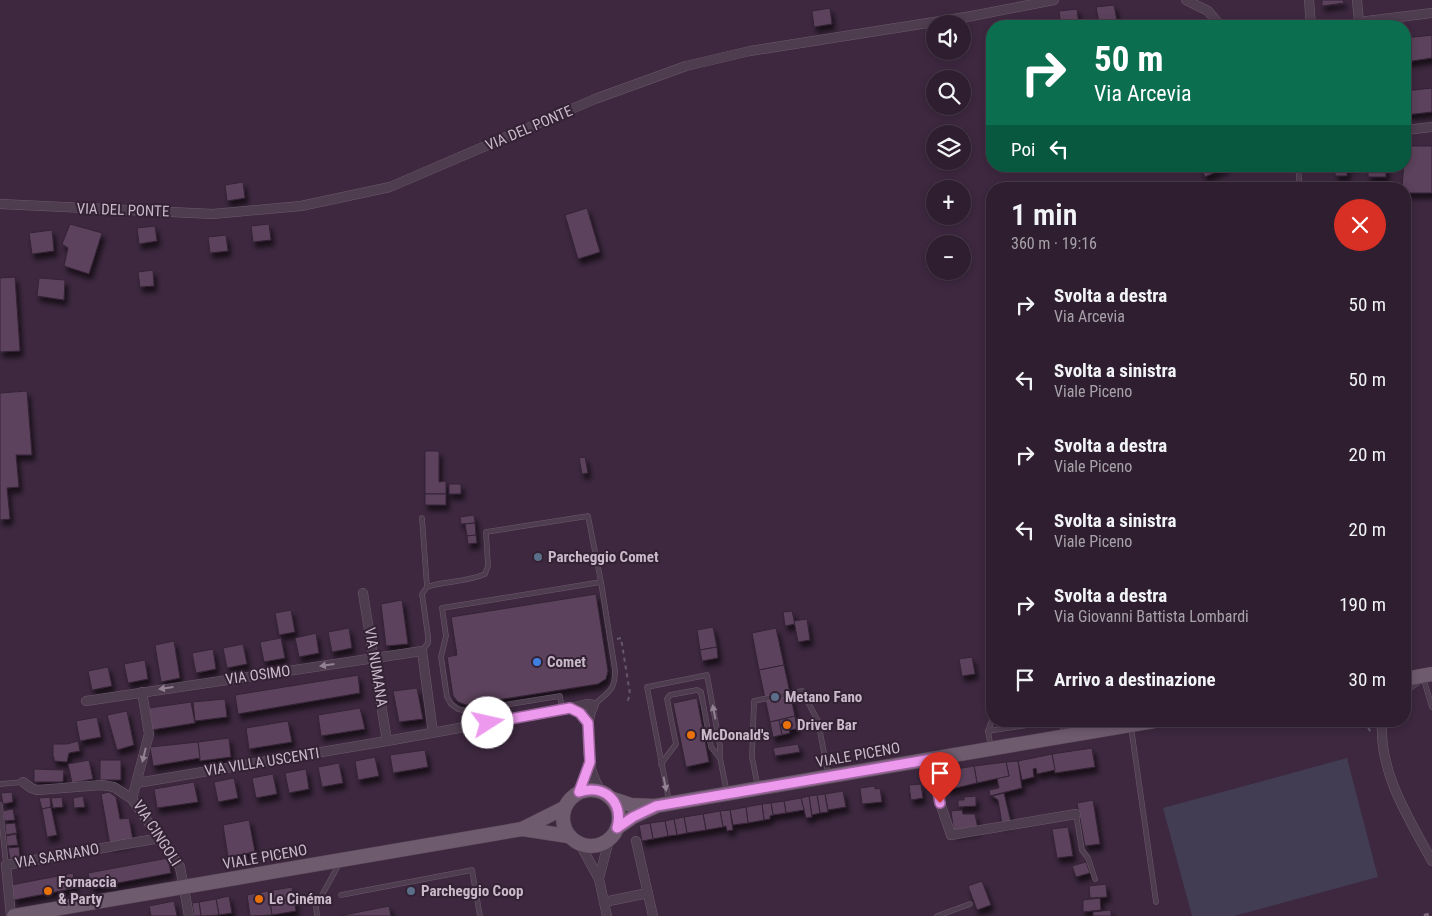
<!DOCTYPE html>
<html lang="it">
<meta charset="utf-8">
<style>
body{margin:0;font-family:"Roboto Condensed",sans-serif;background:#362737;color:#f1f3f6;height:100vh;display:flex;flex-direction:column;font-size:19px;white-space:nowrap}
*{box-sizing:border-box;margin:0}
p{font-size:16px;color:#a7a2aa}
.icon{flex:none;width:28px;height:28px;fill:none;stroke:currentColor;stroke-width:2;stroke-linecap:round;stroke-linejoin:round}
.map{position:relative;flex:1;overflow:hidden}
.panel{position:absolute;left:986px;top:182px;width:425px;height:545px;display:flex;flex-direction:column;background:#2e1e2f;border-radius:20px;box-shadow:0 2px 8px #0003,0 0 0 1px #493c4b}
.panel>*{flex:none}
.guide{position:absolute;left:986px;top:20px;width:425px;height:152px;border-radius:20px;box-shadow:0 2px 8px #0003,0 0 0 1px #493c4b;background:#0b6e4f;color:#fff;overflow:hidden}
.tools{position:absolute;left:926px;top:15px;display:grid;gap:10px}
.tools a{display:grid;place-items:center;width:45px;height:45px;border-radius:50%;background:#2e1e2f;box-shadow:0 2px 8px #0003,0 0 0 1px #493c4b;font-size:25px}
.pin{position:absolute;display:grid;place-items:center;width:42px;height:42px;color:#fff;margin:-51px -21px;border-radius:50% 50% 50% 0;rotate:-45deg;box-shadow:0 0 5px #0007}
.pin .icon{rotate:45deg}
.me{position:absolute;width:55px;margin:-28px;rotate:80deg;stroke-linejoin:round;filter:drop-shadow(0 0 4px #0008)}
.turn{display:flex;align-items:center;gap:18px;height:105px;padding:0 25px;font-size:22px}
.turn .icon{width:65px;height:65px;stroke-width:2.5}
.turn b{display:block;font-size:35px;line-height:42px}
.then{display:flex;align-items:center;height:48px;padding:0 25px;background:#0003;gap:10px;font-size:19px}
.round{display:grid;place-items:center;flex:none;width:52px;height:52px;border-radius:26px;background:#362737}
.head{display:flex;align-items:center;justify-content:space-between;height:85px;padding:0 25px}
h1{font-size:30px;font-weight:600;line-height:38px}
ul{padding:0;list-style:none}
li{display:flex;align-items:center;gap:15px;height:75px;padding:0 25px}
li div{flex:1}
li b{display:block;font-size:19px}
li em{font-style:normal}
.map>svg:first-child{display:block}
.green{fill:#423d53}
.building{fill:#5b435b;stroke:#352336;filter:url(#shadow)}
.lines{fill:none;stroke-linecap:round;stroke-linejoin:round}
.lane-casing{stroke:#6c5a6c;stroke-width:5.5}
.street-casing{stroke:#6c5a6c;stroke-width:10}
.primary-casing{stroke:#544355;stroke-width:15}
.path{stroke:#63586c;stroke-width:2;stroke-dasharray:4 4;stroke-linecap:butt}
.lane{stroke:#4e3c4f;stroke-width:4.5}
.street{stroke:#4e3c4f;stroke-width:9}
.primary{stroke:#6e5b6e;stroke-width:14}
.rail{stroke:#7c687d;stroke-width:4;stroke-dasharray:5 5;stroke-linecap:butt}
.oneway{fill:#928192}
.route-casing{stroke:#9a639b;stroke-width:12}
.route{stroke:#ed99ee;stroke-width:9}
.service-dot{fill:#5c6f8a;stroke:#332134;stroke-width:2}
.shop-dot{fill:#3f7fe0;stroke:#332134;stroke-width:2}
.food-dot{fill:#e8710a;stroke:#332134;stroke-width:2}
.labels{text-anchor:middle;dominant-baseline:central;stroke-width:4;stroke-linejoin:round;paint-order:stroke}
.street-label{font-size:15px;fill:#c9b9c9;stroke:#332134}
.poi-label{font-size:15px;font-weight:bold;fill:#c9b9c9;stroke:#332134;text-anchor:start}
</style>
<div class="map">
<svg width="1432" height="916" viewBox="0 0 1432 916">
<defs>
<filter id="shadow"><feDropShadow dx="3" dy="5.5" stdDeviation="2.5" flood-color="#0009"/></filter>
</defs>
<rect width="100%" height="100%" fill="#3d283f"/>
<polygon class="green" points="1347,758 1378,877 1234,916 1192,916 1163,808"/>
<g class="building">
<polygon points="1322,0 1343,0 1344,3 1322,6"/>
<polygon points="1114,5 1117,21 1099,23 1096,7"/>
<polygon points="830,8 832,24 814,27 812,11"/>
<polygon points="1077,9 1079,25 1061,26 1059,11"/>
<polygon points="1345,22 1345,26 1324,26 1323,24"/>
<polygon points="1432,35 1432,58 1405,62 1405,38"/>
<polygon points="1432,88 1432,112 1405,115 1405,91"/>
<polygon points="1405,146 1432,146 1432,193 1405,193 1405,189 1402,189"/>
<polygon points="1200,166 1227,166 1227,167 1205,177"/>
<polygon points="1335,166 1355,166 1347,166 1347,176 1335,176"/>
<rect x="1368" y="166" width="18" height="11"/>
<polygon points="243,182 245,198 227,201 225,185"/>
<polygon points="1282,183 1283,189 1263,189 1263,185"/>
<polygon points="587,208 600,252 578,259 565,215"/>
<polygon points="70,224 102,233 89,274 64,266 68,248 62,244"/>
<polygon points="269,224 271,240 253,242 251,226"/>
<polygon points="155,226 157,241 139,244 137,228"/>
<polygon points="52,230 54,251 32,254 29,233"/>
<polygon points="226,235 228,251 210,253 208,237"/>
<polygon points="153,270 154,286 140,287 138,272"/>
<polygon points="15,277 20,351 0,352 0,278"/>
<polygon points="39,278 65,280 64,300 37,296"/>
<polygon points="27,391 32,455 16,455 19,487 7,488 10,519 0,520 0,393"/>
<polygon points="425,451 439,451 439,482 446,481 446,494 425,494"/>
<polygon points="585,457 588,473 582,474 579,458"/>
<rect x="449" y="484" width="12" height="10"/>
<rect x="425" y="494" width="21" height="11"/>
<polygon points="474,515 475,523 461,524 460,517"/>
<polygon points="475,523 476,535 467,536 465,524"/>
<polygon points="476,535 477,543 468,544 467,536"/>
<polygon points="596,594 608,671 606,679 598,684 466,705 458,702 453,696 447,657 457,655 451,617"/>
<polygon points="402,600 408,644 386,646 381,604"/>
<polygon points="291,610 295,632 279,635 275,613"/>
<polygon points="792,611 795,624 785,626 783,612"/>
<polygon points="807,619 810,640 798,642 794,621"/>
<polygon points="713,627 717,647 700,650 697,630"/>
<polygon points="349,628 352,648 332,652 328,632"/>
<polygon points="776,628 784,665 759,670 752,633"/>
<polygon points="316,633 319,653 299,657 295,638"/>
<polygon points="281,638 285,658 264,662 260,642"/>
<polygon points="174,641 180,678 161,682 155,645"/>
<polygon points="243,644 247,664 227,668 223,648"/>
<polygon points="717,647 718,658 702,661 700,650"/>
<polygon points="213,649 216,669 196,673 192,653"/>
<polygon points="972,657 975,674 962,676 959,659"/>
<polygon points="145,660 148,679 128,683 124,664"/>
<polygon points="784,665 795,716 770,722 759,670"/>
<polygon points="108,667 112,686 92,690 88,671"/>
<polygon points="358,675 360,693 238,714 235,695"/>
<polygon points="417,688 423,719 399,722 393,691"/>
<polygon points="697,698 709,762 686,767 673,703"/>
<polygon points="225,699 227,717 195,721 193,702"/>
<polygon points="191,702 195,723 152,730 149,708"/>
<polygon points="360,708 365,729 321,736 318,715"/>
<polygon points="127,711 134,745 117,750 107,715"/>
<polygon points="795,716 797,729 789,730 790,733 782,735 779,720"/>
<polygon points="97,717 101,737 80,741 76,721"/>
<polygon points="779,720 782,735 773,737 770,722"/>
<polygon points="288,721 292,742 249,749 246,728"/>
<polygon points="229,738 231,757 200,761 198,742"/>
<polygon points="78,741 80,751 69,753 67,762 54,761 54,757 53,757 53,744 67,744"/>
<polygon points="198,742 200,758 153,766 150,747"/>
<polygon points="798,744 800,752 775,756 773,748"/>
<polygon points="1092,748 1095,767 1055,773 1052,754"/>
<polygon points="425,750 428,767 393,773 390,755"/>
<polygon points="1052,754 1055,770 1037,774 1036,768 1033,769 1034,777 1022,780 1018,761"/>
<polygon points="375,757 379,776 358,780 355,761"/>
<polygon points="89,760 93,779 72,783 68,764"/>
<rect x="100" y="760" width="21" height="20"/>
<polygon points="1018,761 1022,788 990,796 989,790 999,788 997,778 1009,776 1006,762"/>
<polygon points="1006,762 1009,776 977,783 974,766"/>
<polygon points="339,763 343,783 322,787 318,767"/>
<polygon points="974,766 977,783 947,790 944,771"/>
<polygon points="34,769 64,770 63,782 34,782"/>
<polygon points="306,769 309,789 289,793 285,773"/>
<polygon points="273,774 277,794 256,798 252,778"/>
<polygon points="234,778 238,798 218,802 214,782"/>
<polygon points="194,782 198,802 157,808 154,789"/>
<polygon points="921,784 923,798 911,800 909,785"/>
<polygon points="875,786 875,789 880,788 882,802 862,804 860,788"/>
<polygon points="843,791 846,807 828,810 825,794"/>
<polygon points="12,792 13,802 3,804 1,793"/>
<polygon points="109,792 116,797 120,819 129,818 133,840 110,845 101,794"/>
<polygon points="1004,793 1011,822 1002,824 998,800 992,796"/>
<polygon points="825,794 828,812 820,813 817,795"/>
<polygon points="817,795 820,813 812,815 809,796"/>
<polygon points="83,796 85,807 74,808 73,798"/>
<polygon points="809,796 812,817 806,818 801,798"/>
<polygon points="976,796 976,806 958,807 958,800 964,800 964,797"/>
<polygon points="50,797 51,807 42,809 39,798"/>
<polygon points="62,797 63,807 53,808 51,798"/>
<polygon points="801,798 804,810 786,813 784,801"/>
<polygon points="1093,800 1100,844 1085,846 1077,803"/>
<polygon points="784,801 786,813 773,815 771,803"/>
<polygon points="771,803 773,815 770,816 770,819 764,820 762,804"/>
<polygon points="762,804 764,820 748,823 746,807"/>
<polygon points="51,807 57,835 47,837 42,809"/>
<polygon points="746,807 748,823 733,825 730,810"/>
<polygon points="13,809 15,820 4,821 3,811"/>
<polygon points="730,810 733,830 727,831 726,826 723,827 720,811"/>
<polygon points="962,810 963,814 975,814 978,829 954,833 951,811"/>
<polygon points="720,811 723,827 706,830 703,814"/>
<polygon points="703,814 706,830 687,833 684,817"/>
<polygon points="684,817 687,833 677,835 674,819"/>
<polygon points="674,819 677,835 668,836 665,821"/>
<polygon points="249,820 255,852 228,857 223,825"/>
<polygon points="665,821 668,836 653,839 650,823"/>
<polygon points="15,823 17,833 6,835 5,824"/>
<polygon points="650,823 653,839 642,841 639,825"/>
<polygon points="1068,827 1073,856 1057,858 1052,829"/>
<polygon points="16,834 18,845 7,846 6,836"/>
<polygon points="19,847 20,857 10,859 8,848"/>
<polygon points="168,858 171,873 91,888 88,873"/>
<polygon points="1086,862 1090,873 1076,877 1072,866"/>
<polygon points="73,873 76,888 14,900 11,885"/>
<polygon points="982,881 991,905 977,910 968,886"/>
<polygon points="1106,884 1107,897 1090,898 1089,886"/>
<polygon points="292,887 296,911 272,915 268,891"/>
<polygon points="268,891 272,915 250,916 247,895"/>
<polygon points="229,896 232,913 219,915 216,899"/>
<polygon points="1100,898 1101,910 1083,912 1083,900"/>
<polygon points="216,899 219,915 201,916 199,902"/>
<polygon points="174,901 177,916 151,916 149,906"/>
<polygon points="199,902 201,916 194,916 192,903"/>
<polygon points="389,906 391,916 339,916"/>
<polygon points="1111,910 1111,916 1093,916 1093,912"/>
</g>
<g class="lines">
<g class="lane-casing">
<g id="lane">
<polyline points="1298,166 1300,189"/>
<polyline points="422,518 427,587"/>
<path d="M 422,651 L 428,643 L 428,636 L 422,594 L 427,587 C 446,581 467,582 485,574 L 488,566 L 486,532 L 588,516 L 601,582 L 615,670 C 615,691 609,691 594,705"/>
<polyline points="1423,677 1432,707"/>
<polyline points="562,709 560,696 467,711 458,709 451,704 447,697 441,657 446,636 442,608 601,582"/>
<polyline points="1062,721 1064,735"/>
<polyline points="1041,722 1048,721"/>
<polyline points="1131,727 1156,902"/>
<polyline points="988,731 1028,725"/>
<polyline points="991,748 988,731 992,720"/>
<polyline points="661,764 676,744 667,699 670,695 697,690 701,692 711,747 720,758"/>
<polyline points="0,784 23,782"/>
<polyline points="758,788 752,757 754,701 802,691 818,721 828,774"/>
<polyline points="669,801 647,687 707,675 720,746 720,758 727,793"/>
<polyline points="0,805 6,865"/>
<polyline points="1076,814 1082,850 1088,858 1095,879"/>
<polyline points="341,895 472,870 480,916"/>
<polyline points="317,916 316,906 339,864"/>
<polyline points="937,916 970,904"/>
</g>
</g>
<g class="street-casing">
<g id="street">
<polyline points="1186,0 1208,11 1221,26"/>
<polyline points="1309,0 1311,26"/>
<polyline points="1357,0 1359,22 1432,13"/>
<polyline points="1405,130 1432,127"/>
<polyline points="0,204 213,214 301,206 390,187 595,99 686,66 750,51 972,16 1054,0"/>
<polyline points="363,593 387,741"/>
<polyline points="1405,689 1419,679"/>
<polyline points="142,692 149,734 132,799 180,867 189,916"/>
<polyline points="86,701 422,651 433,733"/>
<polyline points="570,708 580,713 588,723"/>
<path d="M 1382,721 C 1379,773 1408,817 1432,861"/>
<polyline points="932,759 940,803 951,835 1076,814"/>
<polyline points="23,782 31,788 37,790 102,785 114,787 132,799"/>
<path d="M 137,783 L 387,741 L 570,708 L 587,704 L 594,705 C 585,720 587,755 592,772 C 594,779 597,785 601,791"/>
<polyline points="579,792 589,765"/>
<polyline points="636,841 653,916"/>
<polyline points="580,844 599,879 607,916"/>
<polyline points="599,878 609,840"/>
<polyline points="604,902 648,893"/>
<polyline points="11,916 6,865 160,838"/>
</g>
</g>
<g class="primary-casing">
<g id="primary">
<polyline points="1405,679 1432,674"/>
<circle cx="591" cy="818" r="28"/>
<polyline points="613,799 631,805 655,806 1154,721"/>
<polyline points="617,828 633,817 655,807"/>
<polyline points="522,829 568,836"/>
<polyline points="14,916 522,829 564,808"/>
</g>
</g>
<g class="path">
<polyline points="617,639 621,638 630,694 627,703"/>
<polyline points="1364,721 1372,734"/>
</g>
<use href="#lane" class="lane"/>
<use href="#street" class="street"/>
<use href="#primary" class="primary"/>
<polyline class="rail" points="1424,916 1432,914"/>
</g>
<defs><path id="oneway-solid" d="M-6-.8H1V-3.2L6.5 0L1 3.2V.8H-6Z" transform="scale(1.25)"/></defs>
<g class="oneway">
<use href="#oneway-solid" transform="translate(327 665) rotate(172)"/>
<use href="#oneway-solid" transform="translate(166 688) rotate(172)"/>
<use href="#oneway-solid" transform="translate(714 712) rotate(-101)"/>
<use href="#oneway-solid" transform="translate(144 755) rotate(104)"/>
<use href="#oneway-solid" transform="translate(665 784) rotate(79)"/>
</g>
<g class="lines">
<g class="route-casing">
<path id="route" d="M 488,723 L 570,708 L 580,713 L 588,723 L 590,762 L 579,792 C 604,784 624,801 617,828 L 633,817 L 656,806 L 932,759 L 940,803"/>
</g>
<use href="#route" class="route"/>
</g>
<g class="service-dot">
<circle cx="538" cy="557" r="5"/>
<circle cx="775" cy="697" r="5"/>
<circle cx="411" cy="891" r="5"/>
</g>
<circle class="shop-dot" cx="537" cy="662" r="5"/>
<g class="food-dot">
<circle cx="787" cy="725" r="5"/>
<circle cx="691" cy="735" r="5"/>
<circle cx="48" cy="891" r="5"/>
<circle cx="259" cy="899" r="5"/>
</g>
<g class="labels">
<g class="street-label">
<text transform="translate(529 128) rotate(-23)">VIA DEL PONTE</text>
<text transform="translate(123 210) rotate(2)">VIA DEL PONTE</text>
<text transform="translate(376 667) rotate(81)">VIA NUMANA</text>
<text transform="translate(258 675) rotate(-8)">VIA OSIMO</text>
<text transform="translate(858 755) rotate(-10)">VIALE PICENO</text>
<text transform="translate(262 762) rotate(-9)">VIA VILLA USCENTI</text>
<text transform="translate(157 833) rotate(57)">VIA CINGOLI</text>
<text transform="translate(57 856) rotate(-10)">VIA SARNANO</text>
<text transform="translate(265 857) rotate(-10)">VIALE PICENO</text>
</g>
<g class="poi-label">
<text x="548" y="557">Parcheggio Comet</text>
<text x="547" y="662">Comet</text>
<text x="785" y="697">Metano Fano</text>
<text x="797" y="725">Driver Bar</text>
<text x="701" y="735">McDonald's</text>
<text x="58" y="882">Fornaccia<tspan x="58" dy="17">&amp; Party</tspan></text>
<text x="421" y="891">Parcheggio Coop</text>
<text x="269" y="899">Le Cinéma</text>
</g>
</g>
</svg>
<div class="tools">
<a><svg class="icon" aria-label="sound" viewBox="0 0 24 24"><path d="M4 9h4l5-4v14l-5-4H4zM17 9q2 3 0 6"/></svg></a>
<a><svg class="icon" aria-label="search" viewBox="0 0 24 24"><circle cx="10" cy="10" r="6"/><path d="M15 15l6 6"/></svg></a>
<a><svg class="icon" aria-label="layers" viewBox="0 0 24 24"><path d="M12 4l9 5-9 5-9-5zM3 14l9 5 9-5"/></svg></a>
<a>+</a>
<a>−</a>
</div>
<div class="pin" style="left:940px;top:803px;background:#d93025"><svg class="icon" aria-label="arrive" viewBox="0 0 24 24"><path d="M6 21V4h12l-3 4 3 4H6"/></svg></div>
<svg class="me" style="left:488px;top:723px" viewBox="-20 -20 40 40"><circle r="19" fill="#fff"/><path d="M0-13L10 11 0 6-10 11z" fill="#ed99ee"/></svg>
<div class="guide">
<div class="turn"><svg class="icon" aria-label="right" viewBox="0 0 24 24"><path d="M7 20v-9h11M14 6l5 5-5 5"/></svg><div><b>50 m</b>Via Arcevia</div></div>
<div class="then">Poi<svg class="icon" aria-label="left" viewBox="0 0 24 24"><path d="M17 20v-9H6M10 6l-5 5 5 5"/></svg></div>
</div>
<section class="panel">
<div class="head"><div><h1>1 min</h1><p>360 m · 19:16</p></div><a class="round" style="background:#d93025;color:#fff"><svg class="icon" aria-label="close" viewBox="0 0 24 24"><path d="M6 6l12 12M18 6L6 18"/></svg></a></div>
<ul>
<li><svg class="icon" aria-label="right" viewBox="0 0 24 24"><path d="M7 20v-9h11M14 6l5 5-5 5"/></svg><div><b>Svolta a destra</b><p>Via Arcevia</p></div><em>50 m</em></li>
<li><svg class="icon" aria-label="left" viewBox="0 0 24 24"><path d="M17 20v-9H6M10 6l-5 5 5 5"/></svg><div><b>Svolta a sinistra</b><p>Viale Piceno</p></div><em>50 m</em></li>
<li><svg class="icon" aria-label="right" viewBox="0 0 24 24"><path d="M7 20v-9h11M14 6l5 5-5 5"/></svg><div><b>Svolta a destra</b><p>Viale Piceno</p></div><em>20 m</em></li>
<li><svg class="icon" aria-label="left" viewBox="0 0 24 24"><path d="M17 20v-9H6M10 6l-5 5 5 5"/></svg><div><b>Svolta a sinistra</b><p>Viale Piceno</p></div><em>20 m</em></li>
<li><svg class="icon" aria-label="right" viewBox="0 0 24 24"><path d="M7 20v-9h11M14 6l5 5-5 5"/></svg><div><b>Svolta a destra</b><p>Via Giovanni Battista Lombardi</p></div><em>190 m</em></li>
<li><svg class="icon" aria-label="arrive" viewBox="0 0 24 24"><path d="M6 21V4h12l-3 4 3 4H6"/></svg><div><b>Arrivo a destinazione</b></div><em>30 m</em></li>
</ul>
</section>
</div>
